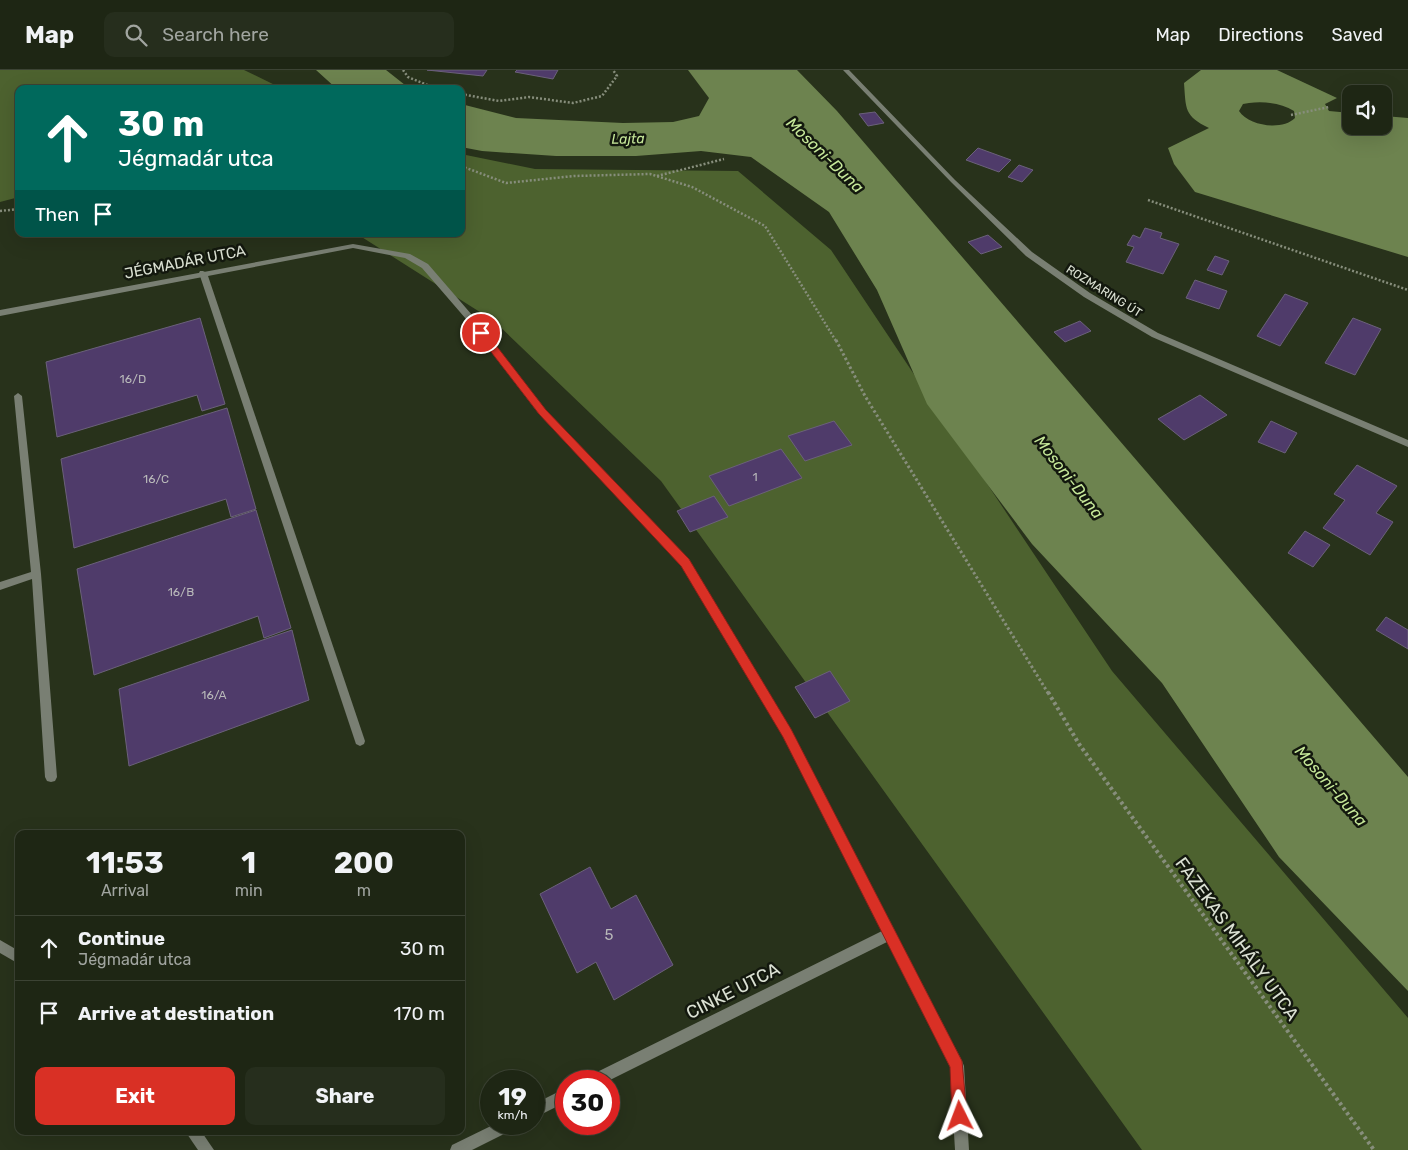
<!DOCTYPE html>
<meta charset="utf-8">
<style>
body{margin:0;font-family:Rubik,sans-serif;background:#262e1d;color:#f1f3f6;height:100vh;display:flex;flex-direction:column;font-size:19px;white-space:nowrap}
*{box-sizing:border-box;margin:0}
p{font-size:16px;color:#a1a5a0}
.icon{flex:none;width:28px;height:28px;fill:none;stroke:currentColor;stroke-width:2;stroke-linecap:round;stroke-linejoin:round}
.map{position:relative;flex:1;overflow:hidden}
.drawer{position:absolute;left:15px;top:760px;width:450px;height:305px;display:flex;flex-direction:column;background:#1e2614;border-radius:10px;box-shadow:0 5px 20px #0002,0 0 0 1px #3c4334}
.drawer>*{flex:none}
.guide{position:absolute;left:15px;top:15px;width:450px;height:152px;border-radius:10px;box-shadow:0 5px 20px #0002,0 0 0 1px #3c4334;background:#00695c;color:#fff;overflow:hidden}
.controls{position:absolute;left:1342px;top:15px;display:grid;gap:10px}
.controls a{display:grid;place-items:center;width:50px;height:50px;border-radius:10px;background:#1e2614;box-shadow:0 5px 20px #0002,0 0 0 1px #3c4334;font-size:25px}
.speed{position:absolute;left:480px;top:1000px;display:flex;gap:10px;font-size:25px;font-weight:700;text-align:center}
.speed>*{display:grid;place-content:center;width:65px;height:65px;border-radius:50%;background:#1e2614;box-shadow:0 5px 20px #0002,0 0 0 1px #3c4334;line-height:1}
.speed small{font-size:12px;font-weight:400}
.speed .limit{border:8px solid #d22;background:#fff;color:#111}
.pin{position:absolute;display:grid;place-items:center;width:42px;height:42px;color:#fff;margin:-21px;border:2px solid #fff;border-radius:50%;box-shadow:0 1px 5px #0007}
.me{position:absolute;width:55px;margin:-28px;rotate:357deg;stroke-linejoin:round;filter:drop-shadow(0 0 4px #0008)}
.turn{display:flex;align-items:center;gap:18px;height:105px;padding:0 20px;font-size:22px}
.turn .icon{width:65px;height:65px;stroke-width:2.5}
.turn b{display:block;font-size:35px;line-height:42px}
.then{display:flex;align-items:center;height:48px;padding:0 20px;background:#0003;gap:10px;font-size:19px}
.eta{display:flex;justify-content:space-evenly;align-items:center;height:85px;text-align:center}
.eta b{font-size:30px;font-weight:700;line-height:35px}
.button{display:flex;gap:10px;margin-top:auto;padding:10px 20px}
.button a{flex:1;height:58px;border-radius:10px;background:#d93025;color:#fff;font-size:20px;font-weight:700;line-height:58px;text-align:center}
.button a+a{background:#262e1d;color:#f1f3f6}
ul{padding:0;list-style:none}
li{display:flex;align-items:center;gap:15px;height:65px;padding:0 20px;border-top:1px solid #3c4334}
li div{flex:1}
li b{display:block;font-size:19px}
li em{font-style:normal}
header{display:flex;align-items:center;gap:30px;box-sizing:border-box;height:70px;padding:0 25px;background:#1e2614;border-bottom:1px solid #3c4334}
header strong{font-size:24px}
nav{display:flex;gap:28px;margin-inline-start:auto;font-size:18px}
.search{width:350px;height:45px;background:#262e1d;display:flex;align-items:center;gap:12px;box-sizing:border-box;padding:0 18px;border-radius:10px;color:#a1a5a0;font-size:19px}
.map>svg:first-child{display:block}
.forest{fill:#4d622f}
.water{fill:#6d834f;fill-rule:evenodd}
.building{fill:#4f3b6a;stroke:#6b617a}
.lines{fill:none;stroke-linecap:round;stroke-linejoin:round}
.path-far2{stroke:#878e7c;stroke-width:2.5;stroke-dasharray:2 2;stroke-linecap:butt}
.path-far1{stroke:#878e7c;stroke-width:3;stroke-dasharray:2.5 2.5;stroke-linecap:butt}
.path{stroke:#878e7c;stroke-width:4;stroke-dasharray:3 3;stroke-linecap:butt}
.service{fill:#797f73;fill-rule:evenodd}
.minor{fill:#797f73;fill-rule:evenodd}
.route{fill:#d93025;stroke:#8d1f18}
.labels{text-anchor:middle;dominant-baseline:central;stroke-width:5;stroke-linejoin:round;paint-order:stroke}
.far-street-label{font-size:12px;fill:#dbe1d3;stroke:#13180e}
.number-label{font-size:12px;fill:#b8b8b9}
.far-water-label{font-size:14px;font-style:italic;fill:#c7e99a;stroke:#13180e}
.street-label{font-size:15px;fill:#dbe1d3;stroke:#13180e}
.near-number-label{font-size:15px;fill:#b8b8b9}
.water-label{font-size:16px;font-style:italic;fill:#c7e99a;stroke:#13180e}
.near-street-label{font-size:18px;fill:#dbe1d3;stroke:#13180e}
</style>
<header>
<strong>Map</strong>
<div class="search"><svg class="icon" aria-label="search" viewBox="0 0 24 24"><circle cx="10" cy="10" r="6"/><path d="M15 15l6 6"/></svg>Search here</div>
<nav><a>Map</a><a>Directions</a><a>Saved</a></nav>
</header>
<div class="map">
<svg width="1408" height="1080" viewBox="0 0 1408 1080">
<rect width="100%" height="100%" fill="#28321b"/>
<g class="forest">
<polygon points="0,0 244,0 283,19 19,19 19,127 0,132"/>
<polygon points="461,84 535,99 738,101 831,180 1112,601 1408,948 1408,1080 1142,1080 661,411 494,251 357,164 461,164"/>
</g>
<g class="water">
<polygon points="316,0 386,0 405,15 416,19 337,19"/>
<polygon points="688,0 797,0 837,41 1408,707 1408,921 1279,787 1162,613 1032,474 927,334 877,220 829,142 751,87 701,81 636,86 556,86 482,81 461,77 461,34 516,48 623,53 673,52 699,46 709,28"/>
<path d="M 1201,0 L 1277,0 L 1337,28 L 1325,34 L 1329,41 L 1351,43 L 1351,56 L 1384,56 L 1384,46 L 1408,48 L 1408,187 L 1195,122 L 1174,94 L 1168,78 L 1209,58 C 1184,46 1186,39 1184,13 ZM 1249,33 C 1264,31 1281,33 1294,41 L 1295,48 C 1282,61 1249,56 1239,41 L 1243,34 Z"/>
</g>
<g class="building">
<polygon points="427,0 487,0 483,6"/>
<polygon points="517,0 558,0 553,9 515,2"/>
<polygon points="875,42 884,53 868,56 859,44"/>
<polygon points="978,78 1011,90 999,102 966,90"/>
<polygon points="1019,95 1033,100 1022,112 1008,107"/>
<polygon points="1145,158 1162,163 1160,168 1179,174 1163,204 1126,192 1134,177 1127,175 1133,165 1140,168"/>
<polygon points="988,165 1002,177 981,184 968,172"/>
<polygon points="1215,186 1229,191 1222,205 1207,200"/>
<polygon points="1195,210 1227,221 1219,239 1186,228"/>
<polygon points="1285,224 1308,233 1280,276 1257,266"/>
<polygon points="200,248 225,334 202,341 197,325 57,367 46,292"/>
<polygon points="1353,248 1381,259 1355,305 1325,293"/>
<polygon points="1080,251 1091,261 1065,272 1054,262"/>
<polygon points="1200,325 1227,345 1184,370 1158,349"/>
<polygon points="227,338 256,439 231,447 226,429 74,478 61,389"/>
<polygon points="834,351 852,375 805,391 788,366"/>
<polygon points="1271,351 1297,363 1285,383 1258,372"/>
<polygon points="781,379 802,408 729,436 709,406"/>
<polygon points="1357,395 1397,416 1376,443 1393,452 1370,485 1323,458 1345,430 1334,424"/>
<polygon points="714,426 728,447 690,462 677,441"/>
<polygon points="256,440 291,558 264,568 258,546 94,605 77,499"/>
<polygon points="1305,461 1330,475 1313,497 1288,483"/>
<polygon points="1386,547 1408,560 1408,579 1376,560"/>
<polygon points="292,560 309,630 129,696 119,619"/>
<polygon points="830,601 850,631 815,648 795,617"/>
<polygon points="590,797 611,839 636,825 673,895 614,930 596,892 577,903 540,824"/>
</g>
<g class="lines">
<g class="path-far2">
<polyline points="403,0 408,7 437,19"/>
<polyline points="461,24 499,31 529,27 573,33 602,26 617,6 613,0"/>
<polyline points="1291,45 1329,37"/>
<polyline points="461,96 506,113 574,106 650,104 692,117 765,156 836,271"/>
<polyline points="657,106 724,89"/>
<polyline points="1148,130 1408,220"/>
<polyline points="0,141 19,139"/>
</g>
<polyline class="path-far1" points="836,270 865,326 1048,623"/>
<polyline class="path" points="1048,622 1079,674 1374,1080"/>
<g class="service">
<polygon points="200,201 203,201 207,203 365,671 364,674 360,676 356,674 199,203"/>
<polygon points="18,323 22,326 41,504 57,707 55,711 51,712 47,711 45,707 32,509 0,520 0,512 31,502 14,326"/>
</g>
<g class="minor">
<polygon points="843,0 849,0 955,110 1032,182 1090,223 1158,263 1408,370 1408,377 1152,267 1084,227 1026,186 951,112"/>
<polygon points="353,174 410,184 428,194 472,245 545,340 688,489 791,660 962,991 964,996 969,1080 955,1080 950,997 887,872 608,1011 587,1011 589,1006 882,861 783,666 682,495 539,344 466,249 422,198 405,188 353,178 0,246 0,240"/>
<polygon points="0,870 19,881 19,894 0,883"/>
<polygon points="566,1018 566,1032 534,1048 534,1034"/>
<polygon points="495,1054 516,1054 514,1059 472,1080 450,1080 452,1075"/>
<polygon points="185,1061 201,1061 214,1080 198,1080"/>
</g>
</g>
<polygon class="route" points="481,260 485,261 546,340 689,489 791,659 962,991 967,1046 965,1052 960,1054 954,1052 952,1046 950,997 783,667 681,496 539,344 478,265 477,263"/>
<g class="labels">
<g class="far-street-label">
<text transform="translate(1104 221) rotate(32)">ROZMARING ÚT</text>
</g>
<g class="number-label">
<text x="133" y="309">16/D</text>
<text x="755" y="407">1</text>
<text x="156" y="409">16/C</text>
<text x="181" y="522">16/B</text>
<text x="214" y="625">16/A</text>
</g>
<g class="far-water-label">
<text transform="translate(628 69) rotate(-1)">Lajta</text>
</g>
<g class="street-label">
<text transform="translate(185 192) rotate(-11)">JÉGMADÁR UTCA</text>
</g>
<g class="near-number-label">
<text x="609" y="865">5</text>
</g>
<g class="water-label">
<text transform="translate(825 85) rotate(44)">Mosoni-Duna</text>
<text transform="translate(1069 407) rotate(52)">Mosoni-Duna</text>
<text transform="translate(1331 716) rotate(49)">Mosoni-Duna</text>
</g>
<g class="near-street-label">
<text transform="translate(1237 869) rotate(54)">FAZEKAS MIHÁLY UTCA</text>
<text transform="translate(733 921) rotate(-27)">CINKE UTCA</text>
</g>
</g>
</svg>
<div class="controls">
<a><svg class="icon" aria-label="sound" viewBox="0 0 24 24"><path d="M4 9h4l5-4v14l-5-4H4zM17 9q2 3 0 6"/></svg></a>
</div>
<div class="speed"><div>19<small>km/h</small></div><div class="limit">30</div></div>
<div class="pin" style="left:481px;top:263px;background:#d93025"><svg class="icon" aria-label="arrive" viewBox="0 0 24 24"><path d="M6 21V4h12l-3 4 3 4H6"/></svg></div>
<svg class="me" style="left:960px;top:1046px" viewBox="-20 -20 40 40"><path d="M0-17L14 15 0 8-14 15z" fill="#d93025" stroke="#fff" stroke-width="4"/></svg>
<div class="guide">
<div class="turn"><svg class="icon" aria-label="ahead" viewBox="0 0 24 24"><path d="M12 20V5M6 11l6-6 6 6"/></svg><div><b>30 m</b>Jégmadár utca</div></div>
<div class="then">Then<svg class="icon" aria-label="arrive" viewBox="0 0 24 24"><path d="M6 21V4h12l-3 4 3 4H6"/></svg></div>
</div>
<section class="drawer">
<div class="eta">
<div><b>11:53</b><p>Arrival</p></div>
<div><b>1</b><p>min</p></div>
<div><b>200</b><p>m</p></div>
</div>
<ul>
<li><svg class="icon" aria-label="ahead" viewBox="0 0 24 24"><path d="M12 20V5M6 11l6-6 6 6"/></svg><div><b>Continue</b><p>Jégmadár utca</p></div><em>30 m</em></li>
<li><svg class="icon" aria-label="arrive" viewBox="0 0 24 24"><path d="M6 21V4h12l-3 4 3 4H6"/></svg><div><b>Arrive at destination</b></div><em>170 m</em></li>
</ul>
<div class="button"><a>Exit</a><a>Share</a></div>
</section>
</div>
